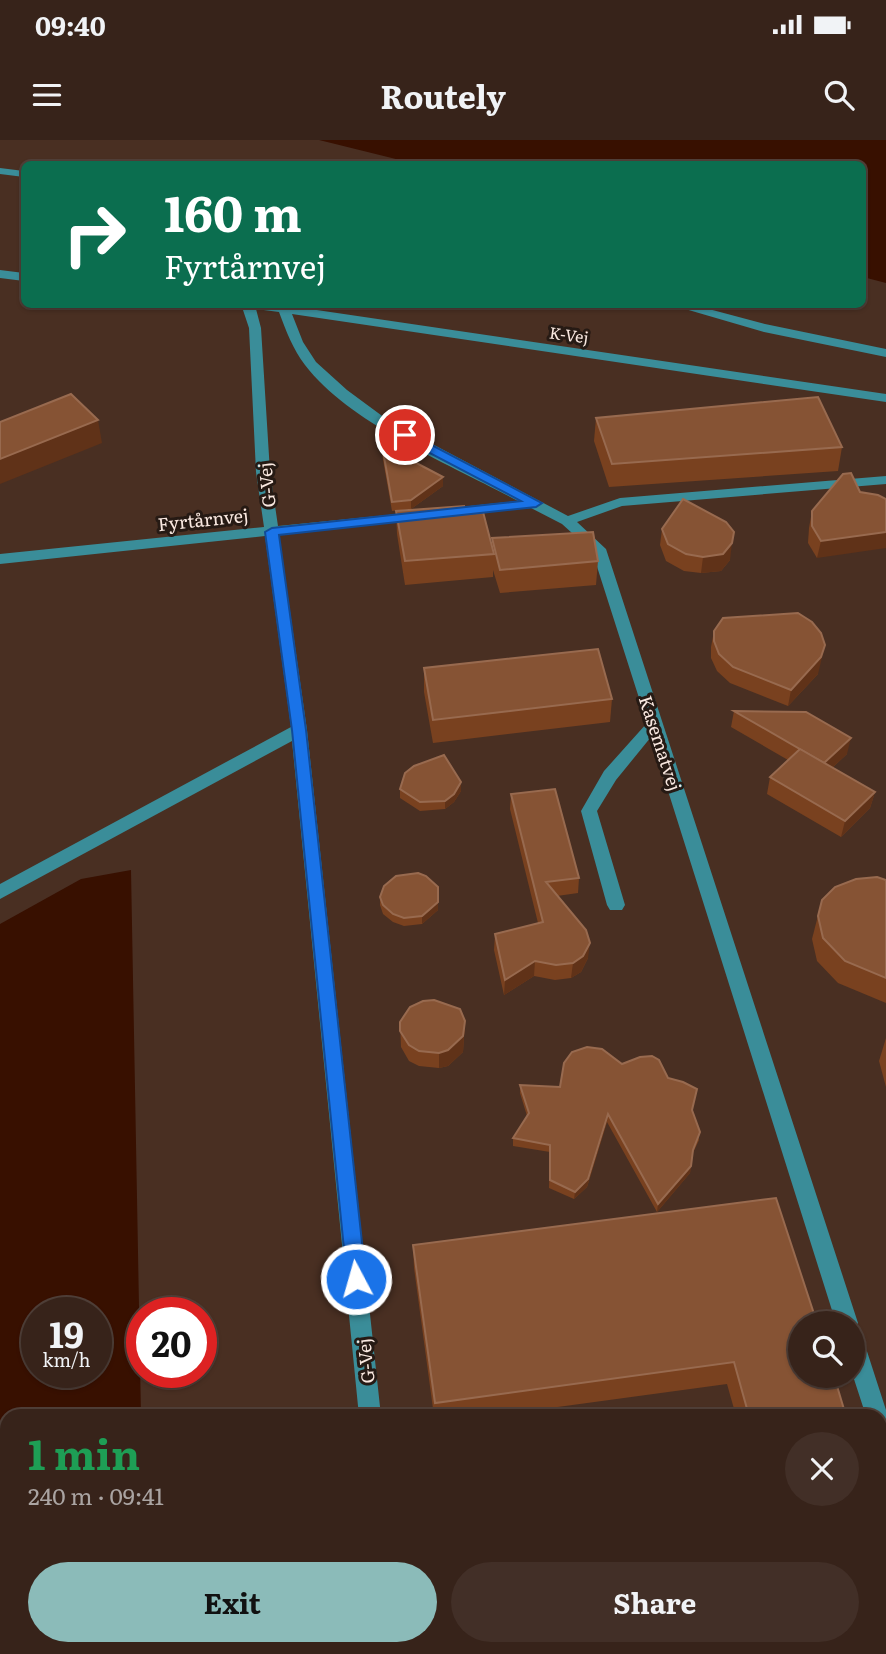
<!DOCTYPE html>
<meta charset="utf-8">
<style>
body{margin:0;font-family:Literata,serif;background:#422f27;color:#f1f3f6;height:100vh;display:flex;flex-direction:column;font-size:26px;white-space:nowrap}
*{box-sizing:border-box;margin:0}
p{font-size:23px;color:#aaa4a2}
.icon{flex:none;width:38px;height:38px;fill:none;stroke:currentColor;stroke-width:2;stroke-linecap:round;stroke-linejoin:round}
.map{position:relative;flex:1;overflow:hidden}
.side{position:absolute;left:0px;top:1269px;width:887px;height:247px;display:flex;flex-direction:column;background:#37231a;border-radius:21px 21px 0 0;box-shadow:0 2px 5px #0004,0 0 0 2px #514039}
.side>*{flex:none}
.top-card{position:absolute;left:21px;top:21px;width:845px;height:147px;border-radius:10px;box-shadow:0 2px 5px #0004,0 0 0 2px #514039;background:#0b6e4f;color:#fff;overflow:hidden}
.buttons{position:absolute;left:788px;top:1171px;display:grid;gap:14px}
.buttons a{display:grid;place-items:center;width:77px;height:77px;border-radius:50%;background:#37231a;box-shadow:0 2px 5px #0004,0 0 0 2px #514039;font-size:35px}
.speed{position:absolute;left:21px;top:1157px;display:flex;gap:14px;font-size:35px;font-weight:700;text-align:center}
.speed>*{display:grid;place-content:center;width:91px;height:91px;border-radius:50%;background:#37231a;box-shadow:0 2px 5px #0004,0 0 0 2px #514039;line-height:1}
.speed small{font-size:18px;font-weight:400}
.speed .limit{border:10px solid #d22;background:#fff;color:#111}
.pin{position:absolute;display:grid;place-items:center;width:60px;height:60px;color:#fff;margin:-30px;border:4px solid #fff;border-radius:50%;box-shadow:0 2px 7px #0007}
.me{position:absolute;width:77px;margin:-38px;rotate:354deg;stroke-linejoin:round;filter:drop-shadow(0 0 5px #0008)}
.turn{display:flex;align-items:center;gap:24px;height:147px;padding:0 28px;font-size:32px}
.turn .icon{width:91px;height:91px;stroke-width:2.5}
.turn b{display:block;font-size:49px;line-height:60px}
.round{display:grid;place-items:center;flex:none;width:74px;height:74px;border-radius:37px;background:#422f27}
.summary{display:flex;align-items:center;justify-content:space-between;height:119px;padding:0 28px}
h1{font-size:42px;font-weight:700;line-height:52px;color:#1e9e55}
.primary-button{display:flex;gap:14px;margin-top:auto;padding:14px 28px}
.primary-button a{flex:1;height:80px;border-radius:42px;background:#8bbbb9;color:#111;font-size:28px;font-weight:700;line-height:80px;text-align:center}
.primary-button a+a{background:#422f27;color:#f1f3f6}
.status{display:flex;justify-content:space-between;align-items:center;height:49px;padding:0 35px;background:#37231a;direction:ltr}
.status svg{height:19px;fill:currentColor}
header{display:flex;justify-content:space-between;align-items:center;height:91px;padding:0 28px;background:#37231a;font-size:32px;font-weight:700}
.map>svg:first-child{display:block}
.water{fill:#381000;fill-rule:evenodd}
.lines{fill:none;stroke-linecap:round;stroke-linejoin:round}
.minor{fill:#3a8d99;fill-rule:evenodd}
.wall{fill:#79411f}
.shaded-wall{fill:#603218}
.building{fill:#865334;stroke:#986a4f;stroke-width:2}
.route{fill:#1a73e8;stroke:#114b97;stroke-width:2}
.labels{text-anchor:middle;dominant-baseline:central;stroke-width:6;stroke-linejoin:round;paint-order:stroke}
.far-street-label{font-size:16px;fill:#f9e8e0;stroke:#261a14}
.street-label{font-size:18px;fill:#f9e8e0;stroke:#261a14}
</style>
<div class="status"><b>09:40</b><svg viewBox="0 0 49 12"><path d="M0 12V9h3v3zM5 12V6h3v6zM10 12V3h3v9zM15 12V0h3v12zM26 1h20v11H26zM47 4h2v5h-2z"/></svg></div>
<header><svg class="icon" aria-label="menu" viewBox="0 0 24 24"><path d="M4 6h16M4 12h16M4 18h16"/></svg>Routely<svg class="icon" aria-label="search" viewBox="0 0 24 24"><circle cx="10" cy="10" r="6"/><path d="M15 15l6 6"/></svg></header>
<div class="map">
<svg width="886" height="1514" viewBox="0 0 886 1514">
<rect width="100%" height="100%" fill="#492f22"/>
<g class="water">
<polygon points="319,0 886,0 886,143 863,137 863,24 416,24"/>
<path d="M 131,730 L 141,1276 L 7,1276 L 7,1508 L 180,1508 L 180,1514 L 0,1514 L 0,784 L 81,739 ZM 37,1172 L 96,1172 L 96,1232 L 37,1232 Z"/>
</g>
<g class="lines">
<g class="minor">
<polygon points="0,28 24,31 24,37 0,34"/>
<polygon points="0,130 24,133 24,141 0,138"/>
<path d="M 241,164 L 276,164 L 886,254 L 886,262 L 292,174 L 303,202 L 316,222 L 347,250 L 389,281 L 568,376 L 620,358 L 886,336 L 886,344 L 622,366 L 577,382 L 606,409 L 858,1183 L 854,1190 L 860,1192 L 863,1199 L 886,1270 L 886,1315 L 880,1312 L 880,1276 L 866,1276 L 852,1233 L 852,1183 L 836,1183 L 651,597 L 616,640 L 597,671 L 625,765 L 622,770 L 610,770 L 607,765 L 581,671 L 604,631 L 647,583 L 592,411 L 562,384 L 531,368 L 455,374 L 453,371 L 460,367 L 518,361 C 453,326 350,284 305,225 C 293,209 286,191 279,172 L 256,169 L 261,188 L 270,332 L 278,386 L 418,372 L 425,376 L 418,380 L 279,395 L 307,590 L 381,1276 L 359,1276 L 292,601 L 0,759 L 0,744 L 291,587 L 265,396 L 0,424 L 0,414 L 264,387 L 256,332 L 249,188 Z"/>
<polygon points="668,164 690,164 765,184 886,209 886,217 764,192"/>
<rect x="385" y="1508" width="24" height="6"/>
</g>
</g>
<g class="wall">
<polygon points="596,278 842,307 838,331 609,347 594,301"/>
<polygon points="382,305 443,346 411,369 392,371 382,314"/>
<polygon points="860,352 817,418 808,403 809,388 812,371"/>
<polygon points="464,370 492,405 492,398 598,421 596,445 500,453 493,430 493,437 405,445 397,394 396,371"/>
<polygon points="662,389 730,420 721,431 701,433 684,431 666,421 660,405"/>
<polygon points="714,491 818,534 788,566 730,543 717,531 711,518 711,507"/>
<polygon points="424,528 612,559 610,582 433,603 424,552"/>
<polygon points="734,571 847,614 832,628 875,652 870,668 841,697 767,654 770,637 788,620 731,587"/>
<polygon points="400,649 461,651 454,662 445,669 420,671 400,658"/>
<polygon points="511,654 579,738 578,753 557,756 588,818 581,832 571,838 555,840 534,836 504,855 494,810 495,794 538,783 510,669"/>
<polygon points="886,740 886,863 838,843 817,821 812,799 822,760"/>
<polygon points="380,757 438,770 422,784 404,786 393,782 383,774 380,765"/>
<polygon points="465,881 463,912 448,926 439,928 419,926 409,921 401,907 400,882"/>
<polygon points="886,898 886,947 879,921"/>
<polygon points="622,924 668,938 692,970 699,1000 692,1015 690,1033 657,1072 607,982 587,1047 574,1059 549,1048 550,1012 513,1006 513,998 527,976 520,953 520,945 560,947"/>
<polygon points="776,1058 846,1276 736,1276 727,1244 492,1276 434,1276 414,1128 413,1105"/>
</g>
<g class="shaded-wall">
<polygon points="98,280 102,303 0,344 0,319"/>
<polygon points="443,337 443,346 411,369 411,360"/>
<polygon points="886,392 886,408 817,418 821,401"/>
<polygon points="732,403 730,420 721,431 701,433 703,417"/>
<polygon points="825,505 818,534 788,566 791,550"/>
<polygon points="851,598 847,614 820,639 824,623"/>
<polygon points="461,642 461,651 454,662 445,669 445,661"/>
<polygon points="875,652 870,668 841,697 845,681"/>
<polygon points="438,762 438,770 422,784 422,776"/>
<polygon points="590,803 588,818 581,832 571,838 573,823"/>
<polygon points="535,821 534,836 504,855 505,840"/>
<polygon points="465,881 463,912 448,926 439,928 439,913"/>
<polygon points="608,974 607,982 587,1047 574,1059 575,1052"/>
<polygon points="691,1026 690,1033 657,1072 658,1064"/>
</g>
<g class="building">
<polygon points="71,254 98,280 0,319 0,282"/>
<polygon points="818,257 842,307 612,324 596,278"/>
<polygon points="382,305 443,337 411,360 392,362"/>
<polygon points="851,333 860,352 878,355 886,359 886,392 821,401 812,386 812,371 843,334"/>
<polygon points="683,359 726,382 734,392 732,403 723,414 703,417 686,414 668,404 662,389"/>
<polygon points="464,366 464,370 482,368 494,414 405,421 396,371"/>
<polygon points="593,392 598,421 500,430 492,398"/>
<polygon points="798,473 812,482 821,493 825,505 821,517 791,550 733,527 719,514 714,501 714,491 723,478"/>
<polygon points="598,509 612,559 433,580 424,528"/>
<polygon points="734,571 806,572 851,598 824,623"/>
<polygon points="800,609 875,652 845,681 770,637"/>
<polygon points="444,615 461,642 454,654 445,661 420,662 400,649 405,633 414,626"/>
<polygon points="555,649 579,738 546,742 586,790 590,803 583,816 573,823 556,825 535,821 505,840 495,794 543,782 511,654"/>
<polygon points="418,733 426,736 438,747 438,762 422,776 404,778 393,774 383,765 380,757 384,746 396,736"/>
<polygon points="877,737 886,740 886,838 845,821 823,798 818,776 822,760 835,747 856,739"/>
<polygon points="434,860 460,869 465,881 463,896 448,910 439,913 419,911 409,905 400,891 400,882 410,867 423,861"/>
<polygon points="587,907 602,909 622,924 640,917 652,916 659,920 668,938 683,942 697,949 692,970 700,992 693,1010 691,1026 658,1064 608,974 588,1039 575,1052 550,1040 550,1005 513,998 529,973 520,945 560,947 564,923 572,912"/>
<polygon points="776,1058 817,1183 800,1183 800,1236 834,1236 846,1276 749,1276 734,1222 435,1263 413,1105"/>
<polygon points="880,1387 886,1406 886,1514 456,1514 455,1508 880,1508"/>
</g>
<polygon class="route" points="405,291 542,363 536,367 279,395 306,590 366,1139 363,1145 356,1147 349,1145 347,1139 292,590 265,392 272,388 521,361 401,298 399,295"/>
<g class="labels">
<g class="far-street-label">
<text transform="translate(569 194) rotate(8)">K-Vej</text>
</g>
<g class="street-label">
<text transform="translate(266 345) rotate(-96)">G-Vej</text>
<text transform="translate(203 379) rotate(-6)">Fyrtårnvej</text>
<text transform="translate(661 603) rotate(72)">Kasematvej</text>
<text transform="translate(365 1221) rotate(-96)">G-Vej</text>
</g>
</g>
</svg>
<div class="buttons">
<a><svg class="icon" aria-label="search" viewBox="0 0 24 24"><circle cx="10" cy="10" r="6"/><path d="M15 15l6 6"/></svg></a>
</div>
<div class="speed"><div>19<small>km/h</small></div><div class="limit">20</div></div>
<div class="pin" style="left:405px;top:295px;background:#d93025"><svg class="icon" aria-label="arrive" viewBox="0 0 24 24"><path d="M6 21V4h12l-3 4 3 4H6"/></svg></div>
<svg class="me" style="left:356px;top:1139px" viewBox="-20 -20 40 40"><circle r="17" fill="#1a73e8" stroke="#fff" stroke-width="3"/><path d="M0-11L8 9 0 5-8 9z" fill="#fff"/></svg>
<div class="top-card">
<div class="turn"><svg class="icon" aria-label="right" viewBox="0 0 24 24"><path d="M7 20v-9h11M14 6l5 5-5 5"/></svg><div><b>160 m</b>Fyrtårnvej</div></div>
</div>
<section class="side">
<div class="summary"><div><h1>1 min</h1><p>240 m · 09:41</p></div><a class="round"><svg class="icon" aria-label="close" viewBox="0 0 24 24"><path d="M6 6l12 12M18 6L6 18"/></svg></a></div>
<div class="primary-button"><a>Exit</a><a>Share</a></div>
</section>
</div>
